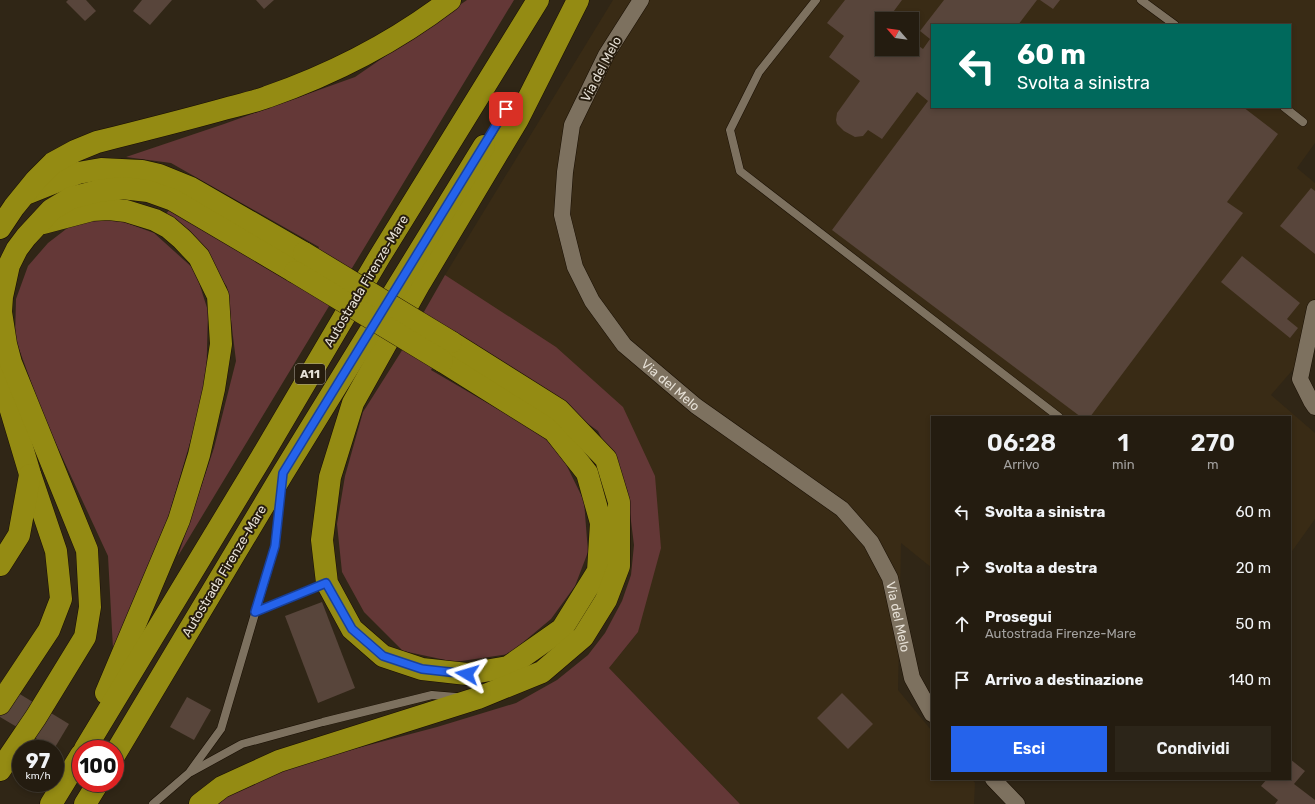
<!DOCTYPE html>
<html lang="it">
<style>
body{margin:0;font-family:Rubik,sans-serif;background:#2c2519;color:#f1f3f6;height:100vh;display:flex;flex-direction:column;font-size:15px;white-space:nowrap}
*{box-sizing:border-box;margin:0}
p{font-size:13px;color:#a3a19f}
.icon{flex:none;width:22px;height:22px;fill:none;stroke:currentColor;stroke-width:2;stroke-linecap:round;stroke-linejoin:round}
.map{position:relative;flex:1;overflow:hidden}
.panel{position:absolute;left:931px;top:416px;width:360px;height:364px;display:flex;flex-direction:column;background:#241c10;border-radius:0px;box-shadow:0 2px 6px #0003,0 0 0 1px #413a30}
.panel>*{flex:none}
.hud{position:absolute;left:931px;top:24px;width:360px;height:84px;border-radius:0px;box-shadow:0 2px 6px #0003,0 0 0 1px #413a30;background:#00695c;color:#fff;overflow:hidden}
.needle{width:26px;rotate:298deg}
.controls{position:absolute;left:875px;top:12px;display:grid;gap:8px}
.controls a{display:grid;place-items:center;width:44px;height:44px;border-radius:0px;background:#241c10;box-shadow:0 2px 6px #0003,0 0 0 1px #413a30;font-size:20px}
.speed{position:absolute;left:12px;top:740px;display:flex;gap:8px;font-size:20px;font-weight:700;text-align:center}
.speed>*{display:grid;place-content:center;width:52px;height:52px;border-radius:50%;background:#241c10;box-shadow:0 2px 6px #0003,0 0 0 1px #413a30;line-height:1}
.speed small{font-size:10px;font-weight:400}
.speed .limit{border:6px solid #d22;background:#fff;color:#111}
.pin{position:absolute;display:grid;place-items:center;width:34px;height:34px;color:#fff;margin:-17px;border-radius:8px;box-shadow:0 2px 6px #0006}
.me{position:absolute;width:44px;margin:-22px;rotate:277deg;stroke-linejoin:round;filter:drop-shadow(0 0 3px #0008)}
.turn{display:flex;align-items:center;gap:14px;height:84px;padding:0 20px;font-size:18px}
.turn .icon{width:52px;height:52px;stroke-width:2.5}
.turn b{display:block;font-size:28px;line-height:34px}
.eta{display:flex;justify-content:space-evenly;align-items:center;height:68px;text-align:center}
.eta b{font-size:24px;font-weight:600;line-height:28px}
.primary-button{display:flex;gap:8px;margin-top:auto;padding:8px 20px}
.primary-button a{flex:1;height:46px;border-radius:0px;background:#2563eb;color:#fff;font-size:16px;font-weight:600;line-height:46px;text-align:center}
.primary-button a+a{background:#2c2519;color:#f1f3f6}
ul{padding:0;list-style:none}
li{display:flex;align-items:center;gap:12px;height:56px;padding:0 20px}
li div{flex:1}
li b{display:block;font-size:15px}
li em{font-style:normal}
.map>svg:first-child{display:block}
.built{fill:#392b15;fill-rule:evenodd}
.green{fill:#643837}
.building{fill:#58453b}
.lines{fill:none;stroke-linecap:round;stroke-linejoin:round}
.service-casing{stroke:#180e02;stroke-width:9}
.minor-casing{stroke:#180e02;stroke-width:17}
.motorway-casing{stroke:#180e02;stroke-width:23}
.service{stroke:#7d715f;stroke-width:8}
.minor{stroke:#7d715f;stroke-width:16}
.motorway{stroke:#948b13;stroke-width:22}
.motorway-bridge-casing{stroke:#180e02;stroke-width:23;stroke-linecap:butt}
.motorway-bridge{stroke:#948b13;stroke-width:22}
.route-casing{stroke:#184099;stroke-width:10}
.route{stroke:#2563eb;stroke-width:7}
.labels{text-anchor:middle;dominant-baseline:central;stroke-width:4;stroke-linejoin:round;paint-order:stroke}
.shield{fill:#261c0d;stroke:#aca59a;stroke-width:1}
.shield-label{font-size:12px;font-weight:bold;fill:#e6e0d6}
.street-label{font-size:13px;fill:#e6e0d6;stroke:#261c0d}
</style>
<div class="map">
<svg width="1315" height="804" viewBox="0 0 1315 804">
<rect width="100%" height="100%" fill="#302616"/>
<path class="built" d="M 613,0 L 1315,0 L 1315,143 L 1297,168 L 1315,183 L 1315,344 L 1271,395 L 1315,433 L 1315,519 L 1290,554 L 1290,417 L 932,417 L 932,568 L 901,543 L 898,690 L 932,731 L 932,779 L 972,779 L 975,783 L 974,804 L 740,804 L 609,668 L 638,632 L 655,476 L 445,275 ZM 882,19 L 912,19 L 912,49 L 882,49 ZM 932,25 L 1290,25 L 1290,107 L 932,107 Z"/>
<g class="green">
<polygon points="467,0 514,0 178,556 214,448 236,361 227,287 189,230 165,215 170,209 298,286 319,247 171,163 126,157 224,124 355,77"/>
<polygon points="113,218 154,233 195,270 208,311 206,388 163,535 113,649 108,556 45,420 15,338 16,299 28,266 48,243 74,223"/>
<polygon points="445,275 556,347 623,407 655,476 661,548 638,632 609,668 740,804 218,804 237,790 290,766 437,727 516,703 557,680 588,655 605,633 622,601 631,575 634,545 627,489 598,431 541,390 453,330 431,370 542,435 564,460 584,501 588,552 575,586 551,619 509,654 455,662 403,651 364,612 342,572 337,524 345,476 363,412 401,352"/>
</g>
<g class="building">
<polygon points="68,0 86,0 96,11 85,21 66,2"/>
<polygon points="142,0 172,0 150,25 133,11"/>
<polygon points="256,0 274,0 264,9"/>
<polygon points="845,0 902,0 888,19 882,19 882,49 912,49 912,41 923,49 930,39 920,31 944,0 1037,0 1018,25 932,25 932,107 1243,107 1278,134 1227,202 1243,213 1090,417 1081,417 832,230 928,101 917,92 882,139 868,130 863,136 855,137 844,131 837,124 836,120 837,113 860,81 829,57 844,36 827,23"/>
<polygon points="1040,0 1060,0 1053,9"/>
<polygon points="1311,188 1315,191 1315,254 1280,226"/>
<polygon points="1242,256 1300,303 1287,319 1298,328 1290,338 1221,282"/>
<polygon points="322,602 355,688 318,703 285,616"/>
<polygon points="0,682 69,724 54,749 0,717"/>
<polygon points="842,693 873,724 848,749 817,718"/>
<polygon points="187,697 211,710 194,740 170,727"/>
<polygon points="1290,759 1305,771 1294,784 1315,800 1315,804 1275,804 1278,800 1261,786 1267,779 1290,779"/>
</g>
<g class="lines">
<g class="service-casing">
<g id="service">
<polyline points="816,0 759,72 730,130 740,171 1059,417"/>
<polyline points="1141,0 1175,25"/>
<polyline points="1284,107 1303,122"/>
<polyline points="255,612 326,583"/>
<polyline points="191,772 242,744 323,722 432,695 456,697"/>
<polyline points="153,804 189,773 221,729 275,546 281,490"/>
</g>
</g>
<g class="minor-casing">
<g id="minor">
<path id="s1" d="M 641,0 L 606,55 L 572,125 L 565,172 L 562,215 L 575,267 L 592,301 L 624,345 L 696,406 L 842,509 L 871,542 L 890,578 L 912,678 L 932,714"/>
<polyline points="1315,308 1300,379 1311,401 1315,407"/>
<polyline points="993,779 1017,804"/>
</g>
</g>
<g class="motorway-casing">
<g id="motorway">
<polyline points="28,193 78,173 101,169 142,171 159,175 191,188 304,253"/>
<polyline points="43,223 92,210 109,209 126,211 155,220 168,227 182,239 199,257 218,296 221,344 214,389 199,455 179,520 106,693"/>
<path d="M 0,228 L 14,207 L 36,180 L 53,163 L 75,151 L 97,142 C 137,132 177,122 217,111 C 234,106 251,103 267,97 C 333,74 395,42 450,0"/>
<polyline points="442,361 554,431 587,473 601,523 598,571 562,629 508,667 467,674 422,669 383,656 352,629 327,583 322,540 330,477 353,403 420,283 518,119 578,0"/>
<polyline points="0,374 30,474 56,551 61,599 49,630 0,704"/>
<polyline points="0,565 19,535 30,475"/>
<polyline points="85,749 261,458 380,256 538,0"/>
<polyline points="115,754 283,473 484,146"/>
<polyline points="0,770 36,717 85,637 90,607 87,550 11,363 6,344 1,312 2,297 9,265 17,249 26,237 51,210 71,198 98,191 122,188 148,191 173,200 295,272"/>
<polyline points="51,804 81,755"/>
<polyline points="85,804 98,783"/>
<polyline points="200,804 222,787 279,761 478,698 542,672 583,637 606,600 619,566 619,502 606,459 559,410 451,342"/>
</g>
</g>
<use href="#service" class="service"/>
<use href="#minor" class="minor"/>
<use href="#motorway" class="motorway"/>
<g class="motorway-bridge-casing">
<g id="motorway-bridge">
<polyline points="304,253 451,342"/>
<polyline points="295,272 442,361"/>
</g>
</g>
<use href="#motorway-bridge" class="motorway-bridge"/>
</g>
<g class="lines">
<g class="route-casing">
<polyline id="route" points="467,674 422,669 383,656 352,629 326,583 255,612 275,546 283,473 506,109"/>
</g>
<use href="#route" class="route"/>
</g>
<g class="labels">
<rect class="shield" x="295" y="364" width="30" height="20" rx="3"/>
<g class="shield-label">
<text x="310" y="374">A11</text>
</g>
<g class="street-label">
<text transform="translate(601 69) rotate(-62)">Via del Melo</text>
<text transform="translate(366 281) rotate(-59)">Autostrada Firenze-Mare</text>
<text stroke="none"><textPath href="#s1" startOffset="441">Via del Melo</textPath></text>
<text transform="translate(224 571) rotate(-59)">Autostrada Firenze-Mare</text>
<text stroke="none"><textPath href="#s1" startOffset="777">Via del Melo</textPath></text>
</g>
</g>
</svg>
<div class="controls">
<a><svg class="needle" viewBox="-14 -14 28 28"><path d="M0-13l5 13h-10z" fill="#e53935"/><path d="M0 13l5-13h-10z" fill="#a3a19f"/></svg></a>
</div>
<div class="speed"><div>97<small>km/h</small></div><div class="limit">100</div></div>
<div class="pin" style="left:506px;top:109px;background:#d93025"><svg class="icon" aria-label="arrive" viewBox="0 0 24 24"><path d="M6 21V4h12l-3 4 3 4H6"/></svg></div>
<svg class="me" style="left:467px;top:674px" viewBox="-20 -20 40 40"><path d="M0-17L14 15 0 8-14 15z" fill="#2563eb" stroke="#fff" stroke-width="4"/></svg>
<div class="hud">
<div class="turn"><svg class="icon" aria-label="left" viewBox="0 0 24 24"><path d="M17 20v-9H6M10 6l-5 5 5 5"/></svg><div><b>60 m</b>Svolta a sinistra</div></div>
</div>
<section class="panel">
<div class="eta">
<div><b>06:28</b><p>Arrivo</p></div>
<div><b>1</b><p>min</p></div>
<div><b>270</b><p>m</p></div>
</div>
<ul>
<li><svg class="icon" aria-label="left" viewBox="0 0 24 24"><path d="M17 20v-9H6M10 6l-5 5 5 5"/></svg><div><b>Svolta a sinistra</b></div><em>60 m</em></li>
<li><svg class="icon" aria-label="right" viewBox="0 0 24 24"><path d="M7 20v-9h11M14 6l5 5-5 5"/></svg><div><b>Svolta a destra</b></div><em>20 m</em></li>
<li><svg class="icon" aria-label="ahead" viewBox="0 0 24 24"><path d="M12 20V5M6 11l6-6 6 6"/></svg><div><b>Prosegui</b><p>Autostrada Firenze-Mare</p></div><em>50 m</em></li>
<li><svg class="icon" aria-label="arrive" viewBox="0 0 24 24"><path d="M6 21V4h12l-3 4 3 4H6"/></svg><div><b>Arrivo a destinazione</b></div><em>140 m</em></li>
</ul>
<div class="primary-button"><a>Esci</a><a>Condividi</a></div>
</section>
</div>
